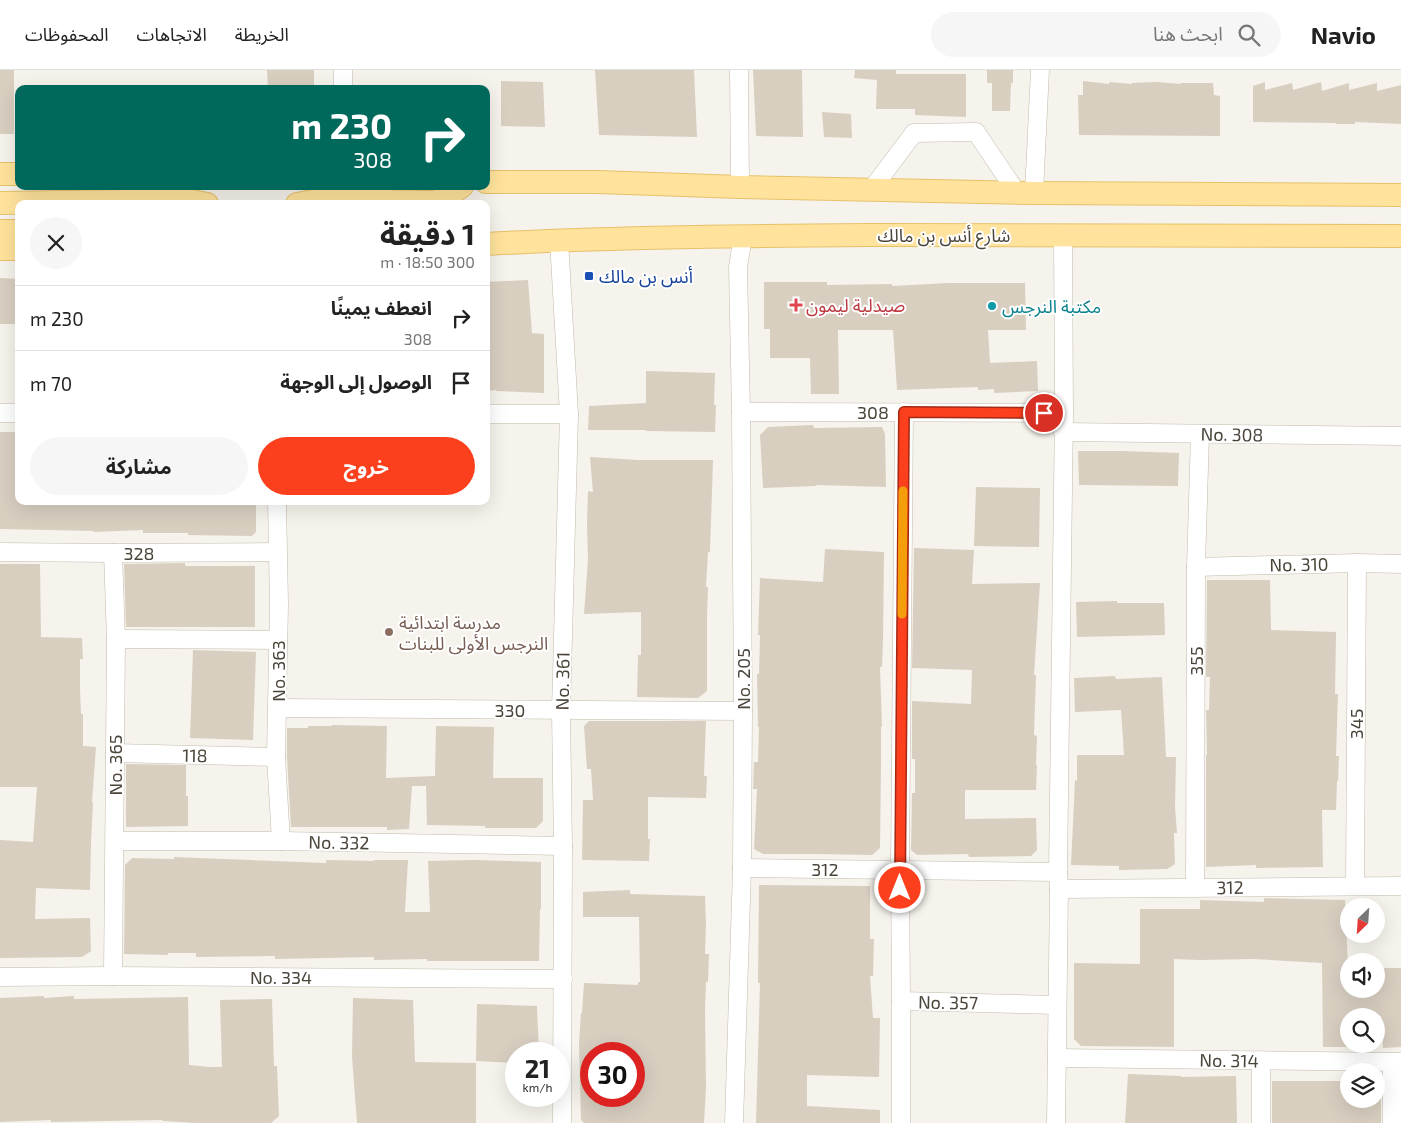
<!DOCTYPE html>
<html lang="ar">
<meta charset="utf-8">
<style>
body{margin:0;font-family:"Exo 2","Noto Sans Arabic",sans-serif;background:#f6f6f6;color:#222;direction:rtl;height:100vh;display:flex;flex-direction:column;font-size:19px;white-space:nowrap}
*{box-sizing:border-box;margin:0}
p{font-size:16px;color:#767676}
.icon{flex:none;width:28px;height:28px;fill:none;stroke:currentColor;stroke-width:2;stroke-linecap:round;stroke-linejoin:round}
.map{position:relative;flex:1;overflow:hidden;direction:ltr}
.details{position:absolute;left:15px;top:130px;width:475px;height:305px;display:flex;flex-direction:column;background:#fff;border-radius:10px;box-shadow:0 5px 20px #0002;direction:rtl}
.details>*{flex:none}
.hud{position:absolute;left:15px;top:15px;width:475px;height:105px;border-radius:10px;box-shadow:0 5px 20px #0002;direction:rtl;background:#00695c;color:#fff;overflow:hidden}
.needle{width:32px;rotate:205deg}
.tools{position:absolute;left:1340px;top:828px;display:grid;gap:10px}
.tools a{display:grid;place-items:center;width:45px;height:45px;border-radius:50%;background:#fff;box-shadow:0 5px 20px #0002;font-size:25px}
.speed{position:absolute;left:505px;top:972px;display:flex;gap:10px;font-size:25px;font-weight:700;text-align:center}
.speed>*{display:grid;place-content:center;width:65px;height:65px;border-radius:50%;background:#fff;box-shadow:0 5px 20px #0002;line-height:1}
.speed small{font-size:12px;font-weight:400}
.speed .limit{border:8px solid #d22;background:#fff;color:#111}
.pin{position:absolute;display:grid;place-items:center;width:42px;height:42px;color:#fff;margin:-21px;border:2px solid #fff;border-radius:50%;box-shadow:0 1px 5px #0007}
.me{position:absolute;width:55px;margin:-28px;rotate:0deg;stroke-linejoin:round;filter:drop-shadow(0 0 4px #0008)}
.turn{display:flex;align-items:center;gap:18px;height:105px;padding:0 15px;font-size:22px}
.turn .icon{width:65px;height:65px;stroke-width:2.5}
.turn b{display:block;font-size:35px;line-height:42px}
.round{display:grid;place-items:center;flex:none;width:52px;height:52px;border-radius:26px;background:#f6f6f6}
.summary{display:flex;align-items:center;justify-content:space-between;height:85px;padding:0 15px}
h1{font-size:30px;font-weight:700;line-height:38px}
.primary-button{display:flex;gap:10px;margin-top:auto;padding:10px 15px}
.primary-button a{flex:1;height:58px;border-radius:30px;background:#fc3f1d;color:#fff;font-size:20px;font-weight:700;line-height:58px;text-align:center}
.primary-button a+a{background:#f6f6f6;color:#222}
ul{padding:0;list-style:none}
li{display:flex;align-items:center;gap:15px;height:65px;padding:0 15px;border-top:1px solid #e0e0e0}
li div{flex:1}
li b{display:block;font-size:19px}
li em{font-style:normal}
header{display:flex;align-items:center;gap:30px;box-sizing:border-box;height:70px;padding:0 25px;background:#fff;border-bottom:1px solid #e0e0e0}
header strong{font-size:24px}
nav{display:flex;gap:28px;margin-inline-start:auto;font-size:18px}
.search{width:350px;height:45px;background:#f6f6f6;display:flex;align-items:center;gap:12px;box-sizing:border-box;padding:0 18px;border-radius:28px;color:#767676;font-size:19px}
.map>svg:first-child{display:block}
.building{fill:#d8cfc1;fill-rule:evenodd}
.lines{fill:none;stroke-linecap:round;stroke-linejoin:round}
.minor-casing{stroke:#c2bbae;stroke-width:19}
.major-casing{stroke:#e6c16a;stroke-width:24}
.minor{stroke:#fff;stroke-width:18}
.major{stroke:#ffe39c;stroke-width:22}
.route-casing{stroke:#a42913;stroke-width:12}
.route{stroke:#fc3f1d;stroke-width:9}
.slow{stroke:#f59e0b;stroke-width:9}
.transit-dot{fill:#1a4fb4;stroke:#fff;stroke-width:2}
.health-dot{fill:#e0444e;stroke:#fff;stroke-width:2}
.culture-dot{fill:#0f9aa8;stroke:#fff;stroke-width:2}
.education-dot{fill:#8d6e63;stroke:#fff;stroke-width:2}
.labels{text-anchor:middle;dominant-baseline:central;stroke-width:4;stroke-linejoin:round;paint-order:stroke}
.street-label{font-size:18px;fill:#4b4439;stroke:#fff}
.transit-label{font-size:18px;fill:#164399;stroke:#fff;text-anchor:start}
.health-label{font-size:18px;fill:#be3a42;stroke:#fff;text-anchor:start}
.culture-label{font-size:18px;fill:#0d838f;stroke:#fff;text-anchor:start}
.education-label{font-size:18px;fill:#785e54;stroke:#fff;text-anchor:start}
</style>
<header>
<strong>Navio</strong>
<div class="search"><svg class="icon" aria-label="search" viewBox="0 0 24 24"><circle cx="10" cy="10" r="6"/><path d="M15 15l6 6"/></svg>ابحث هنا</div>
<nav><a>الخريطة</a><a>الاتجاهات</a><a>المحفوظات</a></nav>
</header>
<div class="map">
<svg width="1401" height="1053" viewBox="0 0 1401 1053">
<rect width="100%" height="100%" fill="#f6f3ec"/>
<g class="building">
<rect x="0" y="0" width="14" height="64"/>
<polygon points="267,0 314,0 314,19 268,19"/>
<polygon points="595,0 694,0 697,67 599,65"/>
<polygon points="753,0 802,0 803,67 756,66"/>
<polygon points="855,0 896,0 896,4 966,4 966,47 915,45 915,39 876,39 877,10 854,8"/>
<polygon points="987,0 1013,0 1013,13 1011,13 1010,41 992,41 992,13 987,13"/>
<polygon points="501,11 543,12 545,57 501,56"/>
<polygon points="1083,11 1109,14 1109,12 1132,14 1132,13 1157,12 1181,14 1181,13 1213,13 1214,25 1220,26 1220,66 1079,65 1078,25 1083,25"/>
<polygon points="1265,12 1265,20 1292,13 1293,20 1321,12 1322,21 1349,13 1349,20 1377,13 1377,21 1401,15 1401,54 1355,52 1355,54 1336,54 1336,53 1253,52 1253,16"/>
<polygon points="822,42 851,44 852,68 824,67"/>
<polygon points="0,208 19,209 19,254 0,254"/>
<polygon points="528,210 532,263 544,264 544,323 496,321 496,320 486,321 486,212"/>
<polygon points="764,212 827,212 827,215 892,214 892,216 949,213 1025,213 1026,260 988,260 990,293 1037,291 1038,321 994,323 994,319 978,320 978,317 897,320 893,260 838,260 839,324 811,324 810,288 770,288 770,259 764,259"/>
<polygon points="646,301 715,303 714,335 716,335 715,362 646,361 646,360 588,360 589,336 646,333"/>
<polygon points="813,355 814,358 882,357 885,364 886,417 816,415 816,416 763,418 760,365 768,357"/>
<polygon points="0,362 19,362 19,431 256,431 256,462 252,466 188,465 188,463 143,463 143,460 94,462 94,461 0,459"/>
<polygon points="1078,381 1123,381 1179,383 1178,416 1079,415"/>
<polygon points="590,387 637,390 713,390 710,482 708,482 706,517 708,517 707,545 707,621 698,628 637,627 638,585 641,585 641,542 584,544 588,489 587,455 588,421 593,422"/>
<polygon points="976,417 1040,418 1039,477 974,476"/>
<polygon points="914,478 974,480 972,514 1040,513 1034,605 1036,605 1034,665 1037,666 1036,695 1037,695 1036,720 965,720 965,749 1036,748 1037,780 1031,786 969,787 968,784 917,785 911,780 912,723 915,723 915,689 912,689 912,631 971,634 972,600 912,598"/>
<polygon points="825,479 884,482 883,571 882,597 880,597 882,657 881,657 881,694 880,778 872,785 817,784 763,784 754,779 757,719 753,719 754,692 758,692 759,657 758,657 757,604 759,604 760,565 758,565 760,508 823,512"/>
<polygon points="185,493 185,496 255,496 255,557 126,557 124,494"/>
<polygon points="0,494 40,494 41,567 82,568 83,589 80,589 80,619 81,644 83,644 83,676 96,677 92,732 93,733 91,773 90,820 36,818 35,849 90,848 91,881 82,887 0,888 0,770 33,772 37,717 0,717"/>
<polygon points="1207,510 1270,510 1271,560 1336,562 1335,624 1338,624 1336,686 1339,686 1338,711 1337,711 1336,740 1322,740 1323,797 1256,798 1256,795 1206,797 1206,685 1207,685 1206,640 1209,640 1210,607 1206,607"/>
<polygon points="1117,531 1117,533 1164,533 1165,565 1077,567 1076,532"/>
<polygon points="193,580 256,582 253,670 190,668"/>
<polygon points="1115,606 1116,609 1162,607 1166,687 1176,687 1175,737 1177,763 1174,763 1175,794 1167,799 1119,800 1119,796 1071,795 1075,710 1077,711 1077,685 1124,685 1121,640 1075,642 1074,608"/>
<polygon points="589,651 706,651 704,706 707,706 706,728 648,727 648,769 650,769 649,791 582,790 583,730 593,730 591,699 587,699 584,656"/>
<polygon points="332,655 387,656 386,708 435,706 436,656 494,657 493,708 543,708 543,751 536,758 485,758 485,756 427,755 426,716 412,716 409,759 387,760 387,757 291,757 287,687 287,658 308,658 308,656 332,656"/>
<polygon points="126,694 186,695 186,726 188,726 188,756 126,757"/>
<polygon points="174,787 326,793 326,790 374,791 374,790 408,790 405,842 430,842 428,791 473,790 541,792 541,839 540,839 539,891 427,891 427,889 374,890 374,887 275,889 275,886 196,887 196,883 168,883 168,885 124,884 125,795 132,788 174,789"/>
<polygon points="759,815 870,816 870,869 874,869 873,906 870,906 873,948 880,948 879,1007 807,1005 807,1036 880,1040 880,1053 756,1053 760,913 758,913"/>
<path d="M 630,820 L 630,824 L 705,826 L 706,854 L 705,884 L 709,884 L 708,912 L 706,912 L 705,941 L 706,1018 L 704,1053 L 584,1053 L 581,1050 L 579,973 L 581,943 L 582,943 L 584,913 L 638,915 L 638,912 L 640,912 L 639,847 L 583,847 L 583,822 ZM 591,984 L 635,984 L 634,1026 L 591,1026 Z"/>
<polygon points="1264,828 1345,830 1349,919 1379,919 1377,898 1401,898 1401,977 1383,978 1381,946 1349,946 1349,977 1323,977 1322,893 1254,889 1200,890 1174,889 1174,977 1081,976 1074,969 1074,893 1140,894 1140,839 1200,839 1200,830 1264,832"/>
<polygon points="44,926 44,928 74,926 74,929 188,927 189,995 210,997 222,997 220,930 272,929 274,996 277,996 279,1046 271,1053 196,1053 163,1051 162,1050 51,1052 51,1050 0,1052 0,928"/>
<polygon points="353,928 413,930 415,992 476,993 476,1053 357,1053 352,987"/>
<polygon points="477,934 537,936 539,984 516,984 516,993 476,991"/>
<polygon points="1128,1004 1181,1006 1181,1007 1236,1006 1237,1053 1125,1053"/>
<polygon points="1272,1011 1349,1011 1349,1029 1381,1029 1381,1053 1272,1053"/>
</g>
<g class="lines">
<g class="minor-casing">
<g id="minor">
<polyline points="343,0 343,19"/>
<polyline points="739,0 740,117"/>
<polyline points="871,120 914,63 976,62 1017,123"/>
<polyline points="1034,123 1040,0"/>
<polyline points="559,170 569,344 561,641 563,776 562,1053"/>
<polyline points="741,342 1064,343"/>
<polyline points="0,343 19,343"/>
<polyline points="486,344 569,344"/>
<polyline points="1063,362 1401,366"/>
<polyline points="277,431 279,534 276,687 281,771"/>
<polyline points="0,482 113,483 277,482"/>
<polyline points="113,483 116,569 113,906"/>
<polyline points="1196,497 1357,493 1401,494"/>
<polyline points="116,569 278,570"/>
<polyline points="277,638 743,641"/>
<polyline points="115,683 276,687"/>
<polyline points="115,771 281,771 563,776"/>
<polyline points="742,798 1058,802"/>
<polyline points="1355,815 1357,493"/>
<polyline points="1195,818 1196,497 1200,364"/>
<polyline points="1059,819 1401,816"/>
<polyline points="0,907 113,906 563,909"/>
<polyline points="901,931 900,799 904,342"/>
<polyline points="1057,988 1401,992"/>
<polyline points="1392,992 1392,1053"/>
<polyline points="734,1053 742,798 743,641 741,342 738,197 743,166"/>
<polyline points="901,1053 901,931 1057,935"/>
<polyline points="1056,1053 1059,819 1058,802 1064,343 1063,164"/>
<polyline points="1261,1053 1261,990"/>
</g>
</g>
<g class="major-casing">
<g id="major">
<polyline points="0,104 19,104"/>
<polyline points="486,112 598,112 740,117 1034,123 1401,125"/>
<polyline points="0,133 187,130 207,134"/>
<polyline points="297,134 371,120 382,116"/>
<polyline points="365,134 373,131 433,132 444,129 462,116"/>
<polyline points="0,161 19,161"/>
<path d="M 486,174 C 615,167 744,166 872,165 C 1049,164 1225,165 1401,166"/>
<polyline points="0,179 19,179"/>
</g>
</g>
<use href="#minor" class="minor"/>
<use href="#major" class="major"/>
</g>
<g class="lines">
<g class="route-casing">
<polyline id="route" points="900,818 904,342 1044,343"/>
</g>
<use href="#route" class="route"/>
<polyline class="slow" points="902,544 903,421"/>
</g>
<rect class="transit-dot" x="584" y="201" width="10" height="10" rx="2.5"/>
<path class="health-dot" d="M793.5 227.5h5v5h5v5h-5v5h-5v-5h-5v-5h5z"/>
<circle class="culture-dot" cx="992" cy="236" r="5"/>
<circle class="education-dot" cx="389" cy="562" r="5"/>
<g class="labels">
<g class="street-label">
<text x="944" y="165">شارع أنس بن مالك</text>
<text x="873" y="342">308</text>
<text transform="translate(1232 364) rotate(1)">No. 308</text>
<text x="139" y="483">328</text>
<text transform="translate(1299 494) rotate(-1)">No. 310</text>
<text transform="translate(1196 591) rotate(-90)">355</text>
<text transform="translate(278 601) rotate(-90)">No. 363</text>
<text transform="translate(743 609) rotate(-90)">No. 205</text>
<text transform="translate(562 611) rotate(-89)">No. 361</text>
<text x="510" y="640">330</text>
<text transform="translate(1356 654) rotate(-90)">345</text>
<text transform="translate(195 685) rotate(1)">118</text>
<text transform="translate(115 695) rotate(-90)">No. 365</text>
<text transform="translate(339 772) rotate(1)">No. 332</text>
<text x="825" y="799">312</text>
<text transform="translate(1230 817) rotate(-1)">312</text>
<text x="281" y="907">No. 334</text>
<text transform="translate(948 932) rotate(1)">No. 357</text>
<text transform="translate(1229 990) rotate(1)">No. 314</text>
</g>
<g class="transit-label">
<text x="599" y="206">أنس بن مالك</text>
</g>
<g class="health-label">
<text x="806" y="235">صيدلية ليمون</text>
</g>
<g class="culture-label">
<text x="1002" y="236">مكتبة النرجس</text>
</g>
<g class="education-label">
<text x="399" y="552">مدرسة ابتدائية<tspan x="399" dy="21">النرجس الأولى للبنات</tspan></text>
</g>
</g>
</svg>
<div class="tools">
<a><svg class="needle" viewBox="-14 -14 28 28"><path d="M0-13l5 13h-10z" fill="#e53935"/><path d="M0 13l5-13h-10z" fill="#767676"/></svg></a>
<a><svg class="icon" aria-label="sound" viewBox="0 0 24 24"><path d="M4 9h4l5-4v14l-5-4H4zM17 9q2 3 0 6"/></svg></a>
<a><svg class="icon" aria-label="search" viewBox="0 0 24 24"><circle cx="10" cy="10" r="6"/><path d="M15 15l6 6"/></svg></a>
<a><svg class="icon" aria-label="layers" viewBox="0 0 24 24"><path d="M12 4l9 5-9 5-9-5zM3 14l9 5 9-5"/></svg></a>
</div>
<div class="speed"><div>21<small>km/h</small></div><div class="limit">30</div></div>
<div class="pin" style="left:1044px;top:343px;background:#d93025"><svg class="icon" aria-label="arrive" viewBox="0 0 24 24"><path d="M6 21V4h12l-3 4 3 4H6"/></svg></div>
<svg class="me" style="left:900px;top:818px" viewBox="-20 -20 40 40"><circle r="17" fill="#fc3f1d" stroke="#fff" stroke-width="3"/><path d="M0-11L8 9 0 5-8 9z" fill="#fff"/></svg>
<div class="hud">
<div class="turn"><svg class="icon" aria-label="right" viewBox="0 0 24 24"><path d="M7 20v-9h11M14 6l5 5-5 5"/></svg><div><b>230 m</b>308</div></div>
</div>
<section class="details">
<div class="summary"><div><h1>1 دقيقة</h1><p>300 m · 18:50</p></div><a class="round"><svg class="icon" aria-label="close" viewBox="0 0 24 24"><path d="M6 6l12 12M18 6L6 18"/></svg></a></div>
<ul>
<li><svg class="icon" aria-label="right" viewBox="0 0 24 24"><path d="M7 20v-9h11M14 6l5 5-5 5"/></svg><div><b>انعطف يمينًا</b><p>308</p></div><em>230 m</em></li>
<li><svg class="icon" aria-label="arrive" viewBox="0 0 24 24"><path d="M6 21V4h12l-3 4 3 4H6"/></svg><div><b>الوصول إلى الوجهة</b></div><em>70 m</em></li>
</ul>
<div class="primary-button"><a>خروج</a><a>مشاركة</a></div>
</section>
</div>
